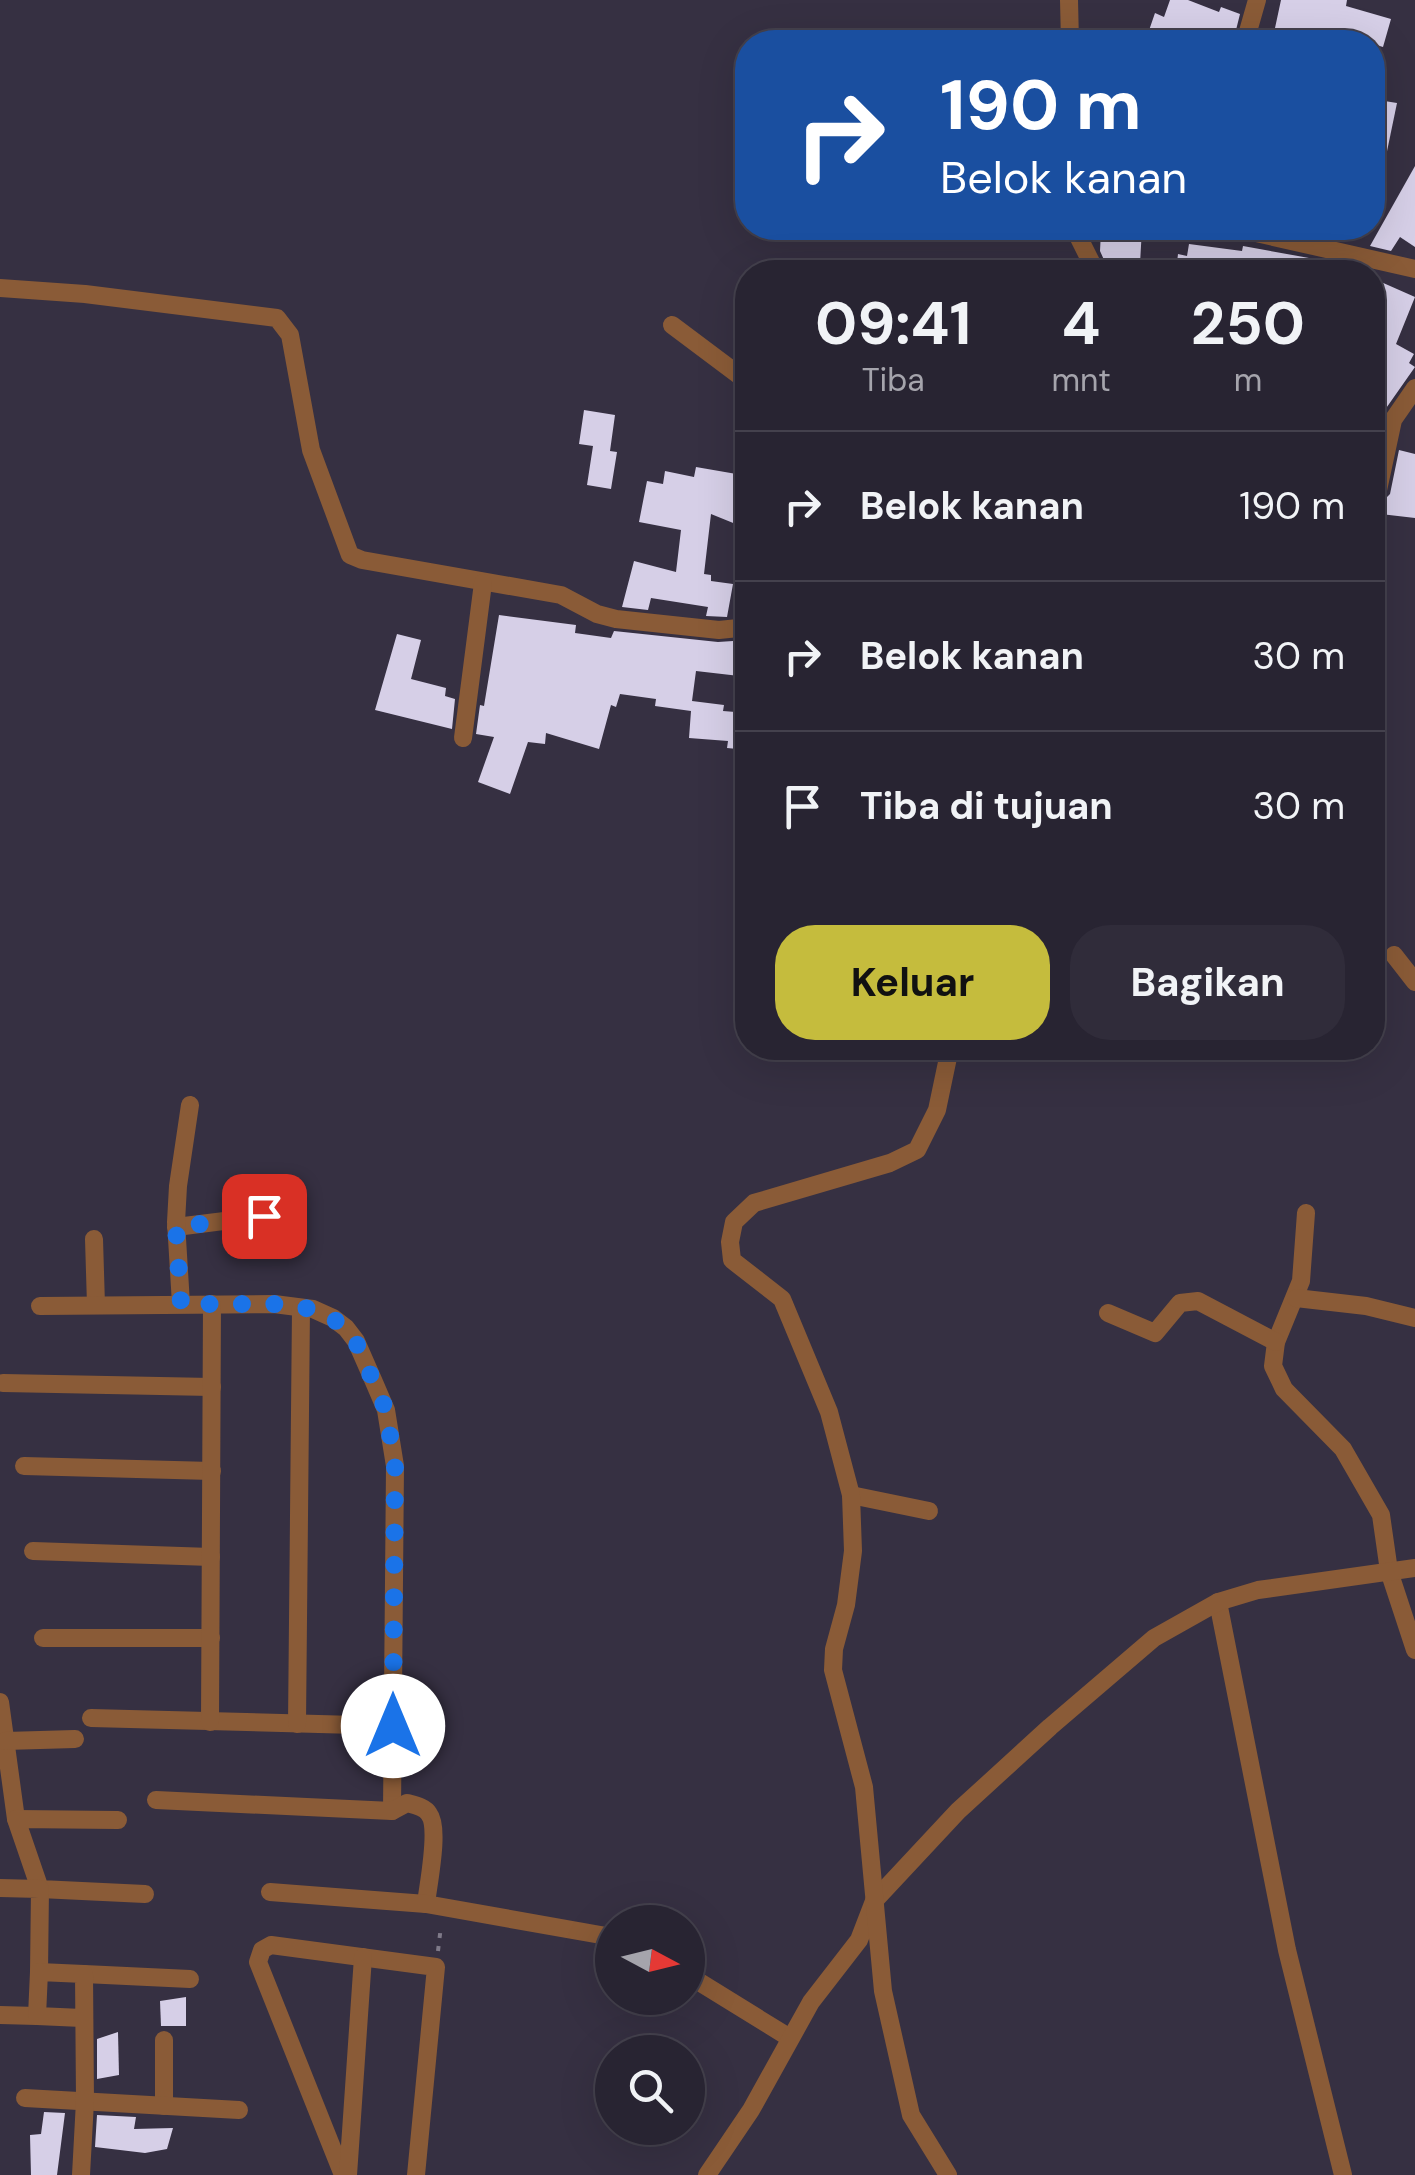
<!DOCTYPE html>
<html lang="id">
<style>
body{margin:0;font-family:"DM Sans",sans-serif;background:#302c3a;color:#f1f3f6;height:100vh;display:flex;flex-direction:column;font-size:38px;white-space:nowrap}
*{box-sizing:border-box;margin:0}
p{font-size:32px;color:#a5a4ac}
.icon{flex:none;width:55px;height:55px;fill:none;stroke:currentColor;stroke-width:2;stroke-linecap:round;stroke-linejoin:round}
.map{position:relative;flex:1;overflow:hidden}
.side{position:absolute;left:735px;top:260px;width:650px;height:800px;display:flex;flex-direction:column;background:#282432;border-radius:40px;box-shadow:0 10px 40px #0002,0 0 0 2px #44414d}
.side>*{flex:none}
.hud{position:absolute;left:735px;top:30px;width:650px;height:210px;border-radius:40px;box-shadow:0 10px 40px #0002,0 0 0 2px #44414d;background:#1a4fa0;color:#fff;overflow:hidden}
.needle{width:65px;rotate:97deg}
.controls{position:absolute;left:595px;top:1905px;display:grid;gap:20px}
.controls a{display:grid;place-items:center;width:110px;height:110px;border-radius:50%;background:#282432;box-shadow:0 10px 40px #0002,0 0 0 2px #44414d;font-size:50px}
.pin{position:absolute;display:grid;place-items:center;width:85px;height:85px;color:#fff;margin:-42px;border-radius:20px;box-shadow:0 5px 15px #0006}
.me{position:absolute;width:110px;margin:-55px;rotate:0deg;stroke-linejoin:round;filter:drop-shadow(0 0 8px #0008)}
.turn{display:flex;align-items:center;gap:35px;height:210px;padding:0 40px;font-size:45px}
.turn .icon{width:130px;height:130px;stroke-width:2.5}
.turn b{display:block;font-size:70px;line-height:85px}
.eta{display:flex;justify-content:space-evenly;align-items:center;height:170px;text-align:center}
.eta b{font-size:60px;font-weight:700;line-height:70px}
.cta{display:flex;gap:20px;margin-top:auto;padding:20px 40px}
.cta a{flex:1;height:115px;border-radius:40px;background:#c5bc3d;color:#111;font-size:40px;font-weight:700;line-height:115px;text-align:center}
.cta a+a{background:#302c3a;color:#f1f3f6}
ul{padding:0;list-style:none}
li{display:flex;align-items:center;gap:30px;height:150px;padding:0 40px;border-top:2px solid #44414d}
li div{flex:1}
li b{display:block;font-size:38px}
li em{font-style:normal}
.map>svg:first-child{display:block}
.building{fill:#d6cfe7}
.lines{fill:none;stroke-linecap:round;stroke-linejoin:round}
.path{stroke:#7f7a89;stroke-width:4;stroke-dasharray:5 8;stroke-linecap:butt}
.minor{stroke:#8a5b37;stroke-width:18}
.route{stroke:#1a73e8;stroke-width:18;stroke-dasharray:0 32.4}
</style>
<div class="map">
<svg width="1415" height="2175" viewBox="0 0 1415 2175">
<rect width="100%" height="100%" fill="#363042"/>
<g class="building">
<polygon points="1170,0 1188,0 1219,12 1221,7 1240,14 1233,42 1145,42 1155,13 1164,17"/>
<polygon points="1281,0 1347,0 1346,6 1391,19 1383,47 1320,28 1317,42 1272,42"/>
<polygon points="1372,99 1397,103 1380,185 1372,184"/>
<polygon points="1415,166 1415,247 1400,237 1391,251 1370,246"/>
<polygon points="1113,228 1142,228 1140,264 1105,262 1100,251 1101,231 1113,231"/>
<polygon points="1189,244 1242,251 1243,246 1309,258 1344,266 1344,272 1176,271 1178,254 1187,256"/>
<polygon points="1372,278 1415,297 1396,344 1414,354 1409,363 1415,367 1382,414 1372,456 1372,315 1379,298 1372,295"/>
<polygon points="584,410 615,415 610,451 617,452 611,489 587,485 593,446 579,444"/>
<polygon points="1399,450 1415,454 1415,518 1372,513 1372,501 1383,501 1390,494"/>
<polygon points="696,467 748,476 748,529 711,514 704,574 711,575 711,581 733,584 727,617 706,616 708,607 651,598 648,610 622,607 634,561 676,572 681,530 639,522 647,481 663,484 665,471 694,477"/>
<polygon points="499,615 576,625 575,633 611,638 614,631 718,642 748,640 748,677 696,671 692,701 724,705 723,711 748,713 748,750 727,748 728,741 689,738 691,711 655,706 656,699 620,694 616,707 611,705 599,749 546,733 545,744 528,742 510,794 478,782 494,737 476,734 480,705 484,706"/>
<polygon points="397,634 421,640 411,679 446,688 445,696 455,699 452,729 375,710"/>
<polygon points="186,1997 186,2026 161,2026 160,2001"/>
<polygon points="118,2032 119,2075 97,2079 97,2039"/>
<polygon points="44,2112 65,2113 57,2175 31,2175 30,2135 41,2134"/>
<polygon points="97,2115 136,2117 134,2129 173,2128 167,2149 145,2153 95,2147"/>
</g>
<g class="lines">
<polyline class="path" points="438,1951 441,1926"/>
<g class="minor">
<polyline points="1069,0 1070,42"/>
<polyline points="1245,42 1257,0"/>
<polyline points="1074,228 1096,272"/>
<polyline points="1234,228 1415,269"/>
<polyline points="0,288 85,294 277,318 290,335 311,450 350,555 362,560 561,595 597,614 616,619 719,630 748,627"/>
<polyline points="672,325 748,382"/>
<polyline points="1378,490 1393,420 1415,388"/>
<polyline points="463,738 483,583"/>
<polyline points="1394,955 1415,982"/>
<polyline points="1306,1213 1301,1281 1276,1342 1273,1366 1284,1389 1343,1449 1381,1515 1389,1571 1415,1650"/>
<polyline points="176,1227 264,1216"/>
<polyline points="94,1239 96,1305"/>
<polyline points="1296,1298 1366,1306 1415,1318"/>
<polyline points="181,1304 176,1222 178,1186 190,1105"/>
<polyline points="40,1306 274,1304 313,1309 333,1318 346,1328 356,1341 374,1382 386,1410 395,1466 392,1811"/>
<polyline points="1108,1313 1155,1333 1180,1303 1198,1301 1276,1342"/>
<polyline points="3,1383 212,1387"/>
<polyline points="24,1466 212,1471"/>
<polyline points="851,1495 929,1511"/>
<polyline points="33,1551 211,1557"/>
<polyline points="1218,1602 1287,1950 1343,2175"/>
<polyline points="43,1638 211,1638"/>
<polyline points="0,1702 16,1819"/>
<polyline points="91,1718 393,1726"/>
<polyline points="210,1722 212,1304"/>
<polyline points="297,1724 301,1308"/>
<polyline points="5,1741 75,1739"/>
<path d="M 156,1800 L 392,1811 L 407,1803 C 414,1805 425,1807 429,1814 C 440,1828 428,1885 426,1904"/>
<polyline points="118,1820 16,1819 40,1889 145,1894"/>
<polyline points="0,1888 40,1889 39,1972"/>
<polyline points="270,1892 426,1904 612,1937"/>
<polyline points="84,1974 190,1979"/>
<polyline points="688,1975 790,2038"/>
<polyline points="0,2015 37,2016"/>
<polyline points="164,2040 164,2106"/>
<polyline points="25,2098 239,2110"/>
<polyline points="81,2175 85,2101 84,1974 39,1972 37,2016 82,2018"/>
<polyline points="343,2175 258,1962 262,1950 271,1945 436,1967 416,2175"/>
<polyline points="348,2175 363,1957"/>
<polyline points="707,2175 751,2110 811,2002 859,1940 874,1901 958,1811 1050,1727 1154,1638 1218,1602 1258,1590 1415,1568"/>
<polyline points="948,2175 911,2115 883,1991 864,1787 833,1670 834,1649 846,1605 853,1551 851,1495 829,1412 782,1299 732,1260 730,1242 734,1222 754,1203 890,1163 917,1150 937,1110 950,1048"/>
</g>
</g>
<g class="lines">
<polyline class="route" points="264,1216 176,1227 181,1304 274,1304 313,1309 333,1318 356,1342 386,1410 395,1466 393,1726"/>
</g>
</svg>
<div class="controls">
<a><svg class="needle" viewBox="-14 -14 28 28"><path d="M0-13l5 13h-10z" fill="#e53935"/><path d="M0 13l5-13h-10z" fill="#a5a4ac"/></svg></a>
<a><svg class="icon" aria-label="search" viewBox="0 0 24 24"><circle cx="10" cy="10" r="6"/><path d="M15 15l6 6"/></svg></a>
</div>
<div class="pin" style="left:264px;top:1216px;background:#d93025"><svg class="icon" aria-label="arrive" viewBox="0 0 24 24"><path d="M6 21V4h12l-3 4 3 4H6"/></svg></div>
<svg class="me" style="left:393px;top:1726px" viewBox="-20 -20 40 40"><circle r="19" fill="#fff"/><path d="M0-13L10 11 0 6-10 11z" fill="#1a73e8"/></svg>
<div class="hud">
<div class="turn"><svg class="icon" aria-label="right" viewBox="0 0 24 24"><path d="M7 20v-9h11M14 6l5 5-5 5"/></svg><div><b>190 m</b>Belok kanan</div></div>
</div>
<section class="side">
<div class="eta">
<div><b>09:41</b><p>Tiba</p></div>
<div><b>4</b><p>mnt</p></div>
<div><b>250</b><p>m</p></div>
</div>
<ul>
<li><svg class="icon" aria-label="right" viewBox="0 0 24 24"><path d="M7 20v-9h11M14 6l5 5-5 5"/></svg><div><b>Belok kanan</b></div><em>190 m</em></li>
<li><svg class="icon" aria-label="right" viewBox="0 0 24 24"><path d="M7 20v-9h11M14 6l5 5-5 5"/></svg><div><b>Belok kanan</b></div><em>30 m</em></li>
<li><svg class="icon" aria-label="arrive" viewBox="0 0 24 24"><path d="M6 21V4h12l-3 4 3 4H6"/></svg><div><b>Tiba di tujuan</b></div><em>30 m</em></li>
</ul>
<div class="cta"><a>Keluar</a><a>Bagikan</a></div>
</section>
</div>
